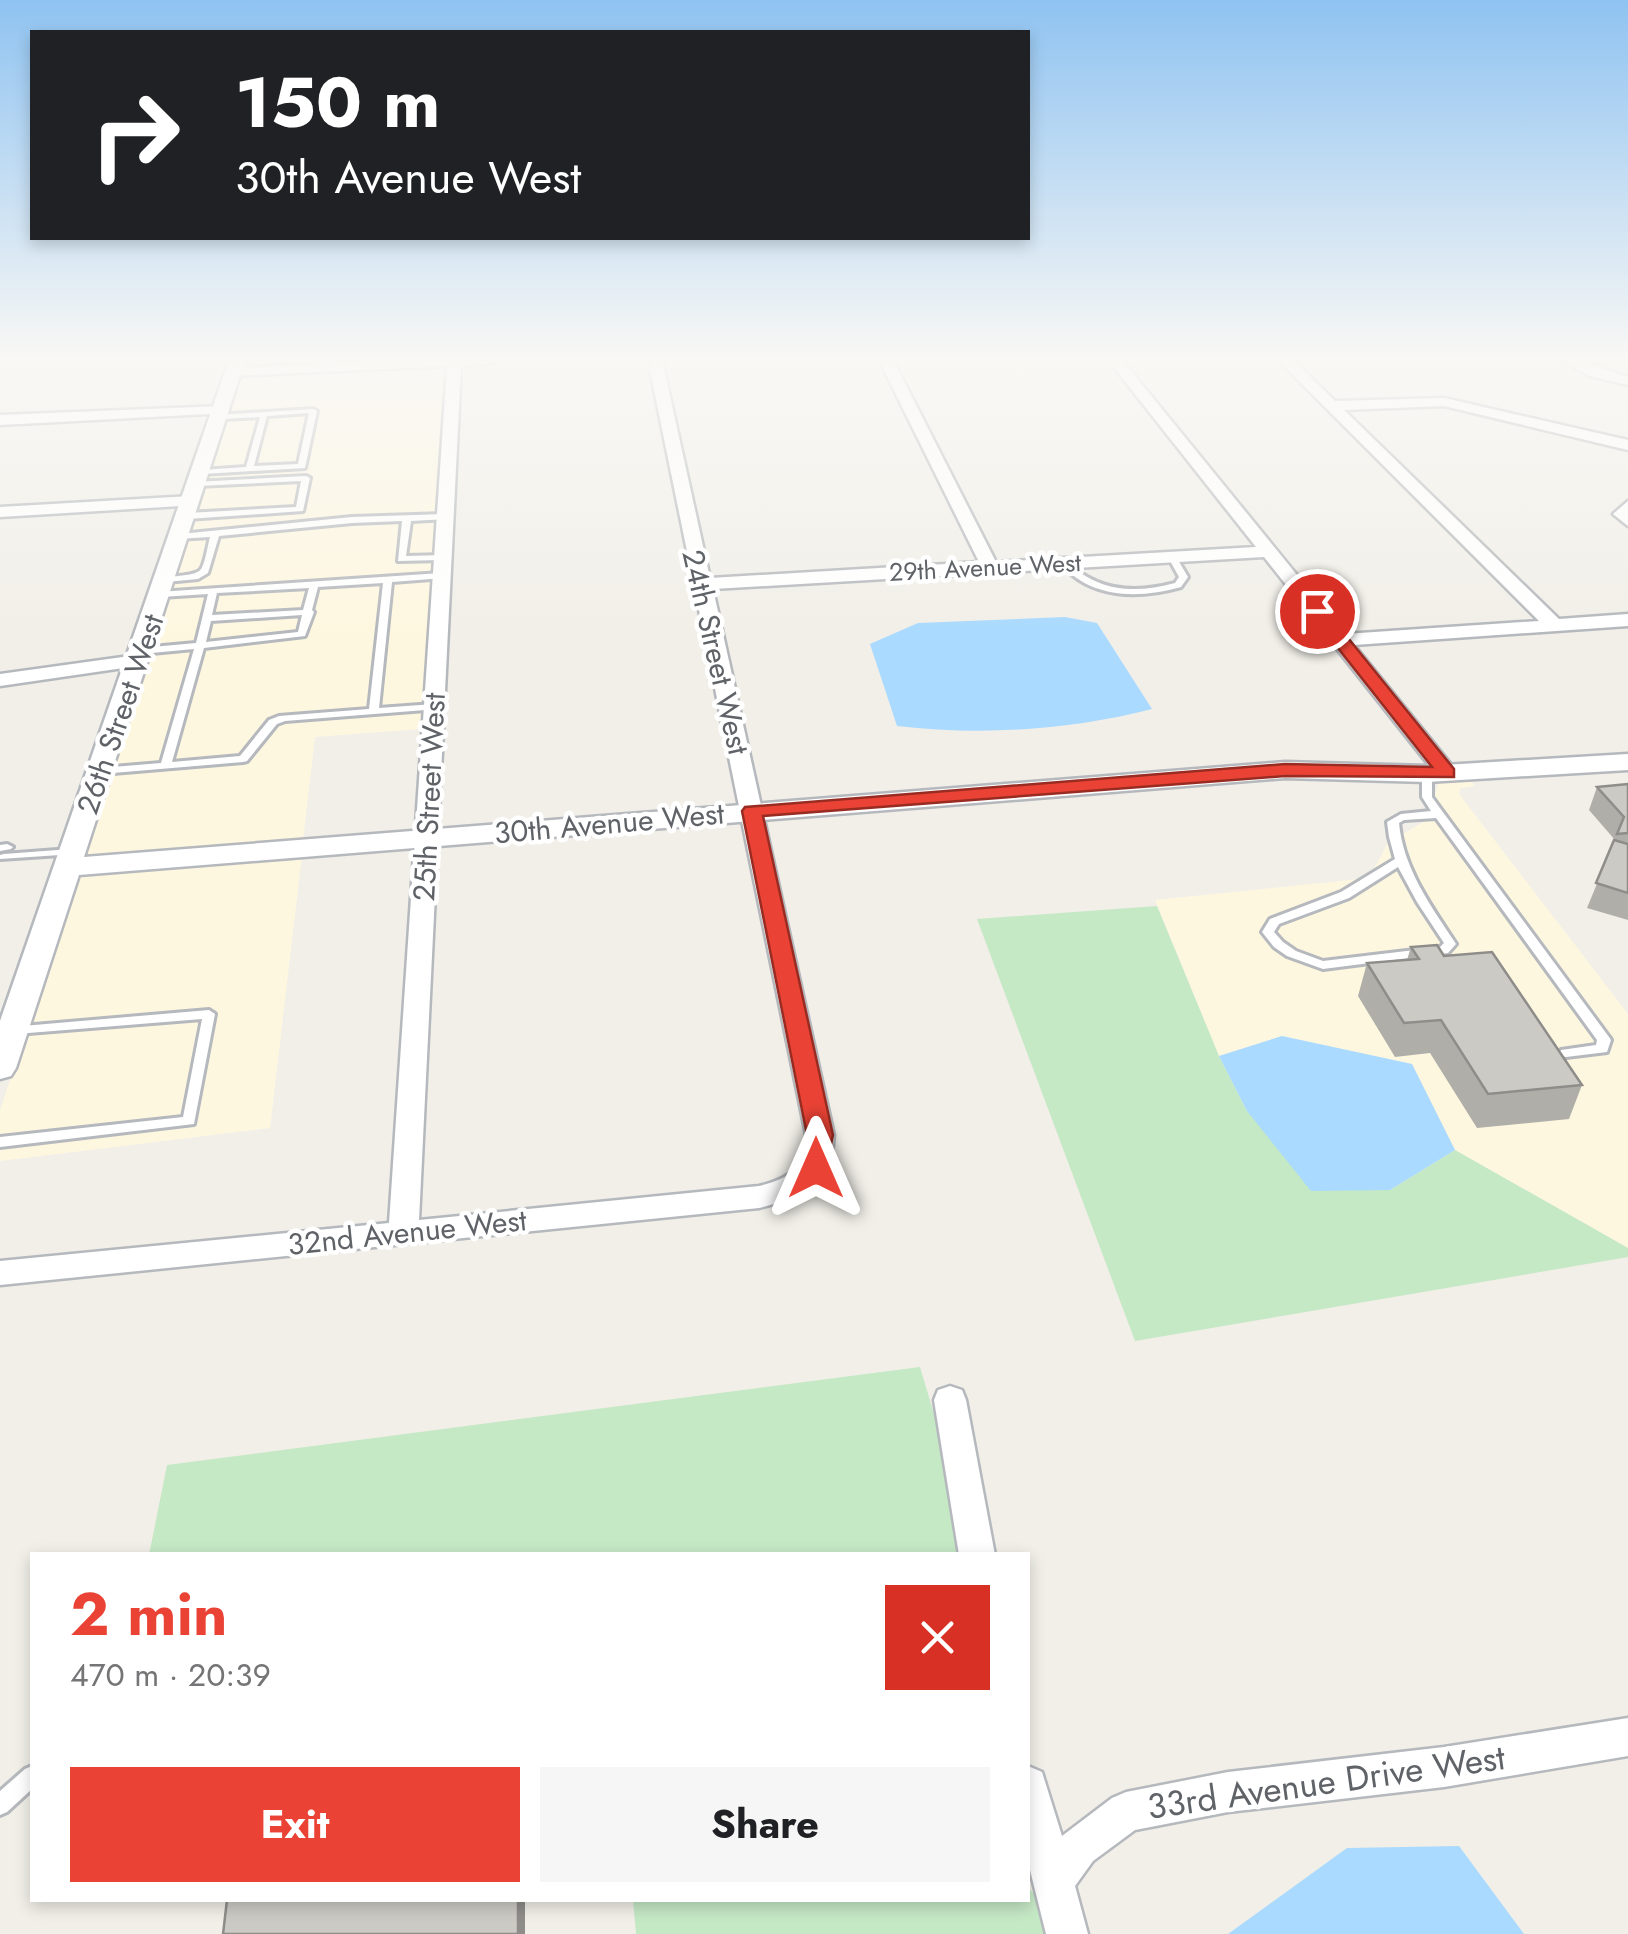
<!DOCTYPE html>
<meta charset="utf-8">
<style>
body{margin:0;font-family:Jost,sans-serif;background:#f6f6f6;color:#202124;height:100vh;display:flex;flex-direction:column;font-size:38px;white-space:nowrap}
*{box-sizing:border-box;margin:0}
p{font-size:32px;color:#757577}
.icon{flex:none;width:55px;height:55px;fill:none;stroke:currentColor;stroke-width:2;stroke-linecap:round;stroke-linejoin:round}
.map{position:relative;flex:1;overflow:hidden}
.details{position:absolute;left:30px;top:1552px;width:1000px;height:350px;display:flex;flex-direction:column;background:#fff;border-radius:0px;box-shadow:0 5px 15px #0003}
.details>*{flex:none}
.banner{position:absolute;left:30px;top:30px;width:1000px;height:210px;border-radius:0px;box-shadow:0 5px 15px #0003;background:#202124;color:#fff;overflow:hidden}
.pin{position:absolute;display:grid;place-items:center;width:85px;height:85px;color:#fff;margin:-42px;border:5px solid #fff;border-radius:50%;box-shadow:0 2px 10px #0007}
.me{position:absolute;width:110px;margin:-55px;rotate:0deg;stroke-linejoin:round;filter:drop-shadow(0 0 8px #0008)}
.turn{display:flex;align-items:center;gap:35px;height:210px;padding:0 40px;font-size:45px}
.turn .icon{width:130px;height:130px;stroke-width:2.5}
.turn b{display:block;font-size:70px;line-height:85px}
.round{display:grid;place-items:center;flex:none;width:105px;height:105px;border-radius:0px;background:#f6f6f6}
.headline{display:flex;align-items:center;justify-content:space-between;height:170px;padding:0 40px}
h1{font-size:60px;font-weight:700;line-height:75px;color:#ea4335}
.cta{display:flex;gap:20px;margin-top:auto;padding:20px 40px}
.cta a{flex:1;height:115px;border-radius:0px;background:#ea4335;color:#fff;font-size:40px;font-weight:700;line-height:115px;text-align:center}
.cta a+a{background:#f6f6f6;color:#202124}
.map>svg:first-child{display:block}
.commercial{fill:#fef7e0}
.green{fill:#c5e8c5}
.water{fill:#aadaff}
.lines{fill:none;stroke-linecap:round;stroke-linejoin:round}
.service-casing{stroke:#b5b8bc;stroke-width:6}
.minor-casing{stroke:#b5b8bc;stroke-width:5}
.tertiary-casing{stroke:#b5b8bc;stroke-width:5}
.service{fill:#fff;fill-rule:evenodd}
.minor{fill:#fff;fill-rule:evenodd}
.tertiary{fill:#fff;fill-rule:evenodd}
.wall{fill:#afaea9}
.shaded-wall{fill:#8f8d8a}
.building{fill:#cccac5;stroke:#8f8d8a;stroke-width:2.5}
.route{fill:#ea4335;stroke:#982c22;stroke-width:2.5}
.labels{text-anchor:middle;dominant-baseline:central;stroke-width:9;stroke-linejoin:round;paint-order:stroke}
.far-street-label{font-size:25px;fill:#5f6368;stroke:#fff}
.street-label{font-size:30px;fill:#5f6368;stroke:#fff}
.near-street-label{font-size:35px;fill:#5f6368;stroke:#fff}
</style>
<div class="map">
<svg width="1628" height="1934" viewBox="0 0 1628 1934">
<rect width="100%" height="100%" fill="#f1efe8"/>
<g class="commercial">
<polygon points="446,365 421,729 315,737 303,840 84,858 240,374"/>
<polygon points="1470,779 1475,786 1461,788 1459,794 1628,1014 1628,1248 1455,1150 1412,1064 1282,1036 1219,1056 1155,900 1369,878 1388,843 1428,819 1439,781"/>
<polygon points="302,855 270,1128 0,1161 0,1110 79,874"/>
</g>
<g class="green">
<polygon points="1157,906 1219,1056 1247,1111 1390,1190 1455,1150 1628,1248 1628,1257 1135,1341 977,919"/>
<polygon points="920,1367 936,1421 958,1555 149,1555 167,1465"/>
<polygon points="1028,1887 1034,1894 1044,1934 636,1934 633,1900 1028,1900"/>
</g>
<g class="water">
<path d="M 1065,617 L 1097,623 L 1152,709 C 1070,730 981,736 897,726 L 870,644 L 918,623 Z"/>
<polygon points="1282,1036 1412,1064 1455,1150 1390,1190 1311,1191 1247,1111 1219,1056"/>
<polygon points="1459,1846 1524,1934 1228,1934 1347,1848"/>
</g>
<g class="lines">
<g class="service-casing">
<g id="service">
<path d="M 313,409 L 317,411 L 305,468 L 202,474 L 198,472 L 202,470 L 246,467 L 260,417 L 220,419 L 217,419 L 217,415 ZM 309,413 L 298,464 L 254,466 L 267,416 Z"/>
<polygon points="306,476 310,478 303,511 187,519 183,516 187,513 296,507 301,481 197,486 193,484 194,482"/>
<path d="M 445,514 L 448,515 L 448,519 L 411,521 L 406,556 L 445,555 L 446,557 L 442,560 L 398,561 L 402,521 L 352,523 L 219,536 L 208,573 L 198,579 L 166,582 L 162,579 C 170,575 196,577 201,569 C 205,564 208,544 210,537 L 177,539 L 176,537 L 180,534 L 352,517 Z"/>
<path d="M 1172,554 L 1175,555 L 1188,577 L 1181,587 C 1138,599 1091,599 1060,563 L 1067,561 C 1097,592 1135,594 1175,583 L 1179,577 L 1168,557 Z"/>
<path d="M 441,573 L 445,576 L 444,578 L 392,582 L 379,708 L 434,704 L 439,707 L 438,709 L 285,721 L 277,724 L 247,761 L 243,762 L 101,774 L 96,771 L 101,768 L 161,763 L 194,649 L 141,654 L 136,651 L 141,648 L 196,643 L 208,594 L 161,597 L 158,596 L 158,592 ZM 383,583 L 369,709 L 279,716 L 269,720 L 240,756 L 172,762 L 204,648 L 305,636 L 314,612 L 312,610 L 318,587 ZM 309,588 L 303,610 L 212,615 L 217,593 ZM 302,615 L 298,632 L 206,642 L 211,621 Z"/>
<path d="M 1427,771 L 1432,774 L 1432,797 L 1437,804 L 1609,1037 L 1611,1040 L 1607,1052 L 1566,1057 L 1561,1056 L 1559,1053 L 1561,1050 L 1596,1045 L 1597,1040 L 1436,818 L 1404,820 L 1399,823 C 1403,868 1431,906 1456,944 L 1448,953 L 1323,969 L 1287,956 L 1274,947 L 1262,932 L 1270,919 L 1341,892 L 1395,859 L 1389,837 L 1387,822 L 1401,814 L 1431,811 L 1422,797 L 1422,774 ZM 1398,867 L 1417,902 L 1444,943 L 1440,947 L 1323,961 L 1296,951 L 1283,942 L 1274,932 L 1279,924 L 1349,898 Z"/>
<polygon points="7,844 13,847 11,849 0,851 0,845"/>
<polygon points="71,849 75,850 77,852 75,854 0,859 0,855 4,854"/>
<polygon points="209,1010 215,1014 194,1124 0,1147 0,1137 183,1117 202,1019 16,1034 9,1030 11,1027"/>
<polygon points="32,1766 32,1789 7,1812 0,1815 0,1791 25,1769"/>
</g>
</g>
<g class="minor-casing">
<g id="minor">
<path d="M 406,360 L 497,360 L 490,364 L 461,366 L 419,1220 L 759,1186 C 791,1178 803,1169 806,1135 L 648,360 L 662,360 L 710,578 L 979,562 L 879,360 L 893,360 L 996,562 L 1256,547 L 1108,360 L 1122,360 L 1345,634 L 1539,621 L 1278,360 L 1293,360 L 1335,401 L 1444,398 L 1628,440 L 1628,450 L 1444,406 L 1344,410 L 1559,619 L 1628,614 L 1628,626 L 1354,645 L 1458,773 L 1447,779 L 1439,778 L 1264,557 L 713,589 L 834,1135 C 830,1189 806,1196 759,1208 L 0,1285 L 0,1261 L 389,1223 L 447,366 L 234,376 L 227,372 L 234,368 Z"/>
<polygon points="1561,360 1579,360 1628,377 1628,385 1590,376"/>
<polygon points="222,406 229,410 227,413 0,425 0,415"/>
<polygon points="191,496 199,501 197,505 0,517 0,507"/>
<polygon points="1628,501 1628,526 1613,514"/>
<polygon points="137,655 147,661 144,665 0,686 0,674"/>
<polygon points="950,1386 962,1390 966,1400 995,1555 959,1555 934,1400 938,1390"/>
<polygon points="1628,1718 1628,1756 1444,1787 1228,1812 1135,1830 1093,1861 1075,1886 1088,1934 1046,1934 1028,1862 1028,1766 1042,1772 1062,1836 1112,1798 1126,1792 1228,1772 1444,1747"/>
</g>
</g>
<g class="tertiary-casing">
<polygon id="tertiary" points="229,360 245,360 84,857 1285,762 1427,766 1628,754 1628,770 1427,782 1285,778 79,875 16,1068 11,1076 0,1079 0,1021"/>
</g>
<use href="#service" class="service"/>
<use href="#minor" class="minor"/>
<use href="#tertiary" class="tertiary"/>
</g>
<g class="wall">
<polygon points="1628,784 1628,920 1587,908 1615,840 1589,810 1597,787"/>
<polygon points="1411,947 1444,956 1582,1085 1569,1119 1477,1128 1430,1053 1395,1057 1358,996 1367,963 1407,960"/>
</g>
<rect class="shaded-wall" x="518" y="1900" width="7" height="34"/>
<g class="building">
<polygon points="1628,784 1628,833 1617,834 1624,817 1597,787"/>
<polygon points="1614,840 1628,844 1628,893 1596,883"/>
<polygon points="1437,945 1444,956 1492,952 1582,1085 1488,1094 1441,1020 1404,1023 1367,963 1419,959 1411,947"/>
<polygon points="227,1900 518,1900 518,1934 223,1934"/>
</g>
<linearGradient id="sky" x2="0" y2="1"><stop stop-color="#8fc3f1"/><stop offset="0.57" stop-color="#f9f8f5"/><stop offset="1" stop-color="#f9f8f5" stop-opacity="0"/></linearGradient>
<rect width="1628" height="630" fill="url(#sky)"/>
<polygon class="route" points="1311,607 1323,607 1454,769 1454,777 1285,776 763,816 833,1135 825,1174 807,1174 803,1168 807,1135 742,811 745,807 1285,764 1432,767 1311,614"/>
<g class="labels">
<g class="far-street-label">
<text transform="translate(985 567) rotate(-3)">29th Avenue West</text>
</g>
<g class="street-label">
<text transform="translate(716 652) rotate(77)">24th Street West</text>
<text transform="translate(120 714) rotate(-71)">26th Street West</text>
<text transform="translate(429 797) rotate(-87)">25th Street West</text>
<text transform="translate(609 823) rotate(-5)">30th Avenue West</text>
<text transform="translate(407 1232) rotate(-6)">32nd Avenue West</text>
</g>
<g class="near-street-label">
<text transform="translate(1326 1782) rotate(-8)">33rd Avenue Drive West</text>
</g>
</g>
</svg>
<div class="pin" style="left:1317px;top:611px;background:#d93025"><svg class="icon" aria-label="arrive" viewBox="0 0 24 24"><path d="M6 21V4h12l-3 4 3 4H6"/></svg></div>
<svg class="me" style="left:816px;top:1168px" viewBox="-20 -20 40 40"><path d="M0-17L14 15 0 8-14 15z" fill="#ea4335" stroke="#fff" stroke-width="4"/></svg>
<div class="banner">
<div class="turn"><svg class="icon" aria-label="right" viewBox="0 0 24 24"><path d="M7 20v-9h11M14 6l5 5-5 5"/></svg><div><b>150 m</b>30th Avenue West</div></div>
</div>
<section class="details">
<div class="headline"><div><h1>2 min</h1><p>470 m · 20:39</p></div><a class="round" style="background:#d93025;color:#fff"><svg class="icon" aria-label="close" viewBox="0 0 24 24"><path d="M6 6l12 12M18 6L6 18"/></svg></a></div>
<div class="cta"><a>Exit</a><a>Share</a></div>
</section>
</div>
